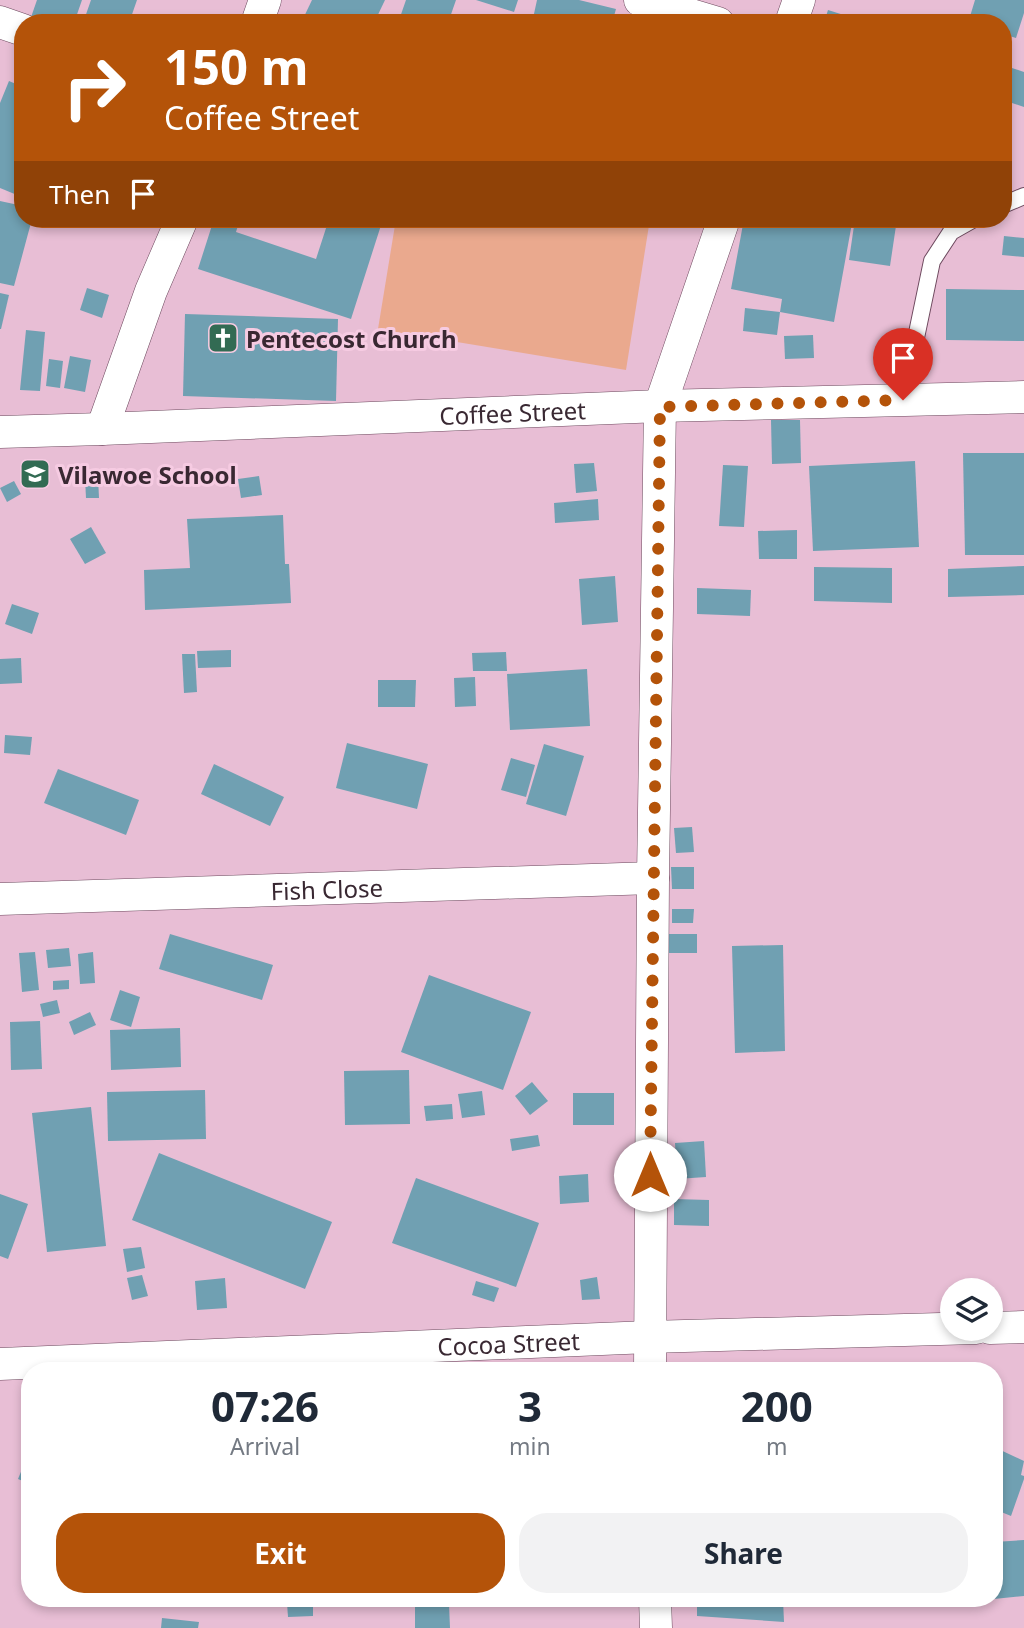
<!DOCTYPE html>
<style>
body{margin:0;font-family:"Noto Sans",sans-serif;background:#f2f2f3;color:#1f2937;height:100vh;display:flex;flex-direction:column;font-size:26px;white-space:nowrap}
*{box-sizing:border-box;margin:0}
p{font-size:23px;color:#747a83}
.icon{flex:none;width:38px;height:38px;fill:none;stroke:currentColor;stroke-width:2;stroke-linecap:round;stroke-linejoin:round}
.map{position:relative;flex:1;overflow:hidden}
.drawer{position:absolute;left:21px;top:1362px;width:982px;height:245px;display:flex;flex-direction:column;background:#fff;border-radius:28px;box-shadow:0 4px 10px #0003}
.drawer>*{flex:none}
.banner{position:absolute;left:14px;top:14px;width:998px;height:214px;border-radius:28px;box-shadow:0 4px 10px #0003;background:#b45309;color:#fff;overflow:hidden}
.tools{position:absolute;left:940px;top:1278px;display:grid;gap:14px}
.tools a{display:grid;place-items:center;width:63px;height:63px;border-radius:50%;background:#fff;box-shadow:0 4px 10px #0003;font-size:35px}
.pin{position:absolute;display:grid;place-items:center;width:60px;height:60px;color:#fff;margin:-72px -30px;border-radius:50% 50% 50% 0;rotate:-45deg;box-shadow:0 0 7px #0007}
.pin .icon{rotate:45deg}
.me{position:absolute;width:77px;margin:-38px;rotate:0deg;stroke-linejoin:round;filter:drop-shadow(0 0 5px #0008)}
.turn{display:flex;align-items:center;gap:24px;height:147px;padding:0 35px;font-size:32px}
.turn .icon{width:91px;height:91px;stroke-width:2.5}
.turn b{display:block;font-size:49px;line-height:60px}
.then{display:flex;align-items:center;height:66px;padding:0 35px;background:#0003;gap:14px;font-size:26px}
.eta{display:flex;justify-content:space-evenly;align-items:center;height:119px;text-align:center}
.eta b{font-size:42px;font-weight:700;line-height:49px}
.button{display:flex;gap:14px;margin-top:auto;padding:14px 35px}
.button a{flex:1;height:80px;border-radius:28px;background:#b45309;color:#fff;font-size:28px;font-weight:700;line-height:80px;text-align:center}
.button a+a{background:#f2f2f3;color:#1f2937}
.map>svg:first-child{display:block}
.green{fill:#eaa98e}
.building{fill:#70a0b2}
.lines{fill:none;stroke-linecap:round;stroke-linejoin:round}
.lane-casing{stroke:#6d495e;stroke-width:18}
.street-casing{stroke:#6d495e;stroke-width:33}
.lane{stroke:#fff;stroke-width:16}
.street{stroke:#fff;stroke-width:32}
.route{stroke:#b45309;stroke-width:12;stroke-dasharray:0 21.6}
.labels{text-anchor:middle;dominant-baseline:central;stroke-width:6;stroke-linejoin:round;paint-order:stroke}
.poi-label{font-size:24px;font-weight:bold;fill:#392832;stroke:#f6cbe2;text-anchor:start}
.street-label{font-size:24px;fill:#392832;stroke:#f6cbe2}
</style>
<div class="map">
<svg width="1024" height="1628" viewBox="0 0 1024 1628">
<rect width="100%" height="100%" fill="#e8bed5"/>
<polygon class="green" points="396,219 650,219 626,370 378,329"/>
<g class="building">
<polygon points="37,0 82,0 74,23 29,23"/>
<polygon points="91,0 137,0 129,23 83,23"/>
<polygon points="312,0 385,0 374,23 301,23"/>
<polygon points="406,0 456,0 448,23 398,23"/>
<polygon points="476,0 518,0 514,12"/>
<polygon points="537,0 579,0 616,9 612,23 532,23"/>
<polygon points="975,0 1024,0 1024,13 1016,38 1003,34 1003,23 968,23"/>
<polygon points="828,10 866,22 866,23 824,23"/>
<polygon points="633,12 685,23 632,23"/>
<polygon points="1003,65 1024,72 1024,107 1003,100"/>
<polygon points="9,81 23,87 23,179 17,195 0,188 0,103"/>
<polygon points="0,201 23,206 23,219 32,219 14,286 0,283"/>
<polygon points="71,219 95,219 93,226"/>
<polygon points="214,219 240,219 236,232 316,259 329,219 383,219 351,319 198,269"/>
<polygon points="744,219 830,219 852,223 834,322 780,312 782,299 731,289"/>
<polygon points="855,219 897,219 890,266 849,260"/>
<polygon points="1004,236 1024,238 1024,257 1002,255"/>
<polygon points="87,288 109,295 102,318 80,310"/>
<polygon points="946,289 1024,290 1024,341 946,340"/>
<polygon points="0,293 9,295 1,329 0,329"/>
<polygon points="745,308 780,312 777,335 743,331"/>
<polygon points="185,314 338,319 336,401 183,396"/>
<polygon points="26,330 45,332 40,391 20,390"/>
<polygon points="813,335 814,358 785,359 784,336"/>
<polygon points="70,356 91,360 85,392 64,388"/>
<polygon points="49,359 63,361 60,388 46,386"/>
<polygon points="771,420 800,420 801,463 772,464"/>
<polygon points="963,453 1024,453 1024,555 965,555"/>
<polygon points="915,461 919,547 813,551 809,466"/>
<polygon points="594,463 597,491 576,493 574,464"/>
<polygon points="723,465 748,466 744,527 719,526"/>
<polygon points="259,476 262,495 241,498 238,479"/>
<polygon points="98,477 99,498 86,498 85,478"/>
<polygon points="14,481 21,494 7,502 0,488"/>
<polygon points="598,499 599,520 555,523 554,503"/>
<polygon points="283,515 285,564 289,564 291,603 145,610 144,570 190,568 187,519"/>
<polygon points="91,527 106,553 85,564 70,539"/>
<polygon points="797,530 797,559 759,559 758,531"/>
<polygon points="1024,566 1024,595 948,597 948,569"/>
<polygon points="814,567 892,568 892,603 814,601"/>
<polygon points="615,576 618,622 582,625 579,579"/>
<polygon points="697,588 751,590 750,616 697,614"/>
<polygon points="12,604 39,613 32,634 5,624"/>
<polygon points="231,650 231,667 198,668 197,651"/>
<polygon points="506,652 507,671 473,671 472,653"/>
<polygon points="182,654 195,654 197,692 184,693"/>
<polygon points="21,658 22,683 0,684 0,659"/>
<polygon points="587,669 590,726 510,730 507,674"/>
<polygon points="475,677 476,706 455,707 454,678"/>
<polygon points="378,680 416,680 415,707 378,707"/>
<polygon points="5,735 32,737 30,755 4,753"/>
<polygon points="347,743 428,764 417,809 336,788"/>
<polygon points="544,744 584,756 566,816 526,804"/>
<polygon points="511,758 535,765 526,797 501,790"/>
<polygon points="214,764 284,797 270,826 201,794"/>
<polygon points="58,769 139,800 126,835 44,803"/>
<polygon points="692,827 694,852 676,853 674,828"/>
<polygon points="671,867 694,867 694,889 672,889"/>
<polygon points="672,909 694,909 693,923 672,923"/>
<polygon points="170,934 273,965 262,1000 159,969"/>
<rect x="667" y="934" width="30" height="19"/>
<polygon points="783,945 785,1051 735,1053 732,946"/>
<polygon points="69,948 71,966 48,968 46,950"/>
<polygon points="35,952 39,990 22,992 19,953"/>
<polygon points="93,952 95,983 80,984 78,954"/>
<polygon points="429,975 531,1012 503,1090 401,1052"/>
<polygon points="69,980 69,989 53,990 53,981"/>
<polygon points="120,990 140,997 131,1027 110,1020"/>
<polygon points="57,1000 60,1013 43,1017 40,1004"/>
<polygon points="90,1012 96,1025 74,1035 69,1022"/>
<polygon points="40,1021 42,1069 11,1070 10,1022"/>
<polygon points="180,1028 181,1067 111,1070 110,1030"/>
<polygon points="409,1070 410,1124 345,1125 344,1071"/>
<polygon points="532,1082 548,1101 530,1115 515,1096"/>
<polygon points="205,1090 206,1139 108,1141 107,1092"/>
<polygon points="482,1091 485,1115 462,1118 458,1094"/>
<rect x="573" y="1093" width="41" height="32"/>
<polygon points="452,1104 453,1119 426,1121 424,1106"/>
<polygon points="91,1107 106,1246 47,1252 32,1113"/>
<polygon points="538,1135 540,1146 512,1151 510,1139"/>
<polygon points="704,1141 706,1177 677,1179 675,1143"/>
<polygon points="159,1153 332,1222 305,1289 132,1220"/>
<polygon points="588,1174 589,1202 560,1204 559,1176"/>
<polygon points="416,1178 539,1223 516,1287 392,1243"/>
<polygon points="0,1194 28,1204 8,1259 0,1256"/>
<polygon points="674,1199 709,1200 709,1226 674,1225"/>
<polygon points="141,1247 145,1268 127,1272 123,1249"/>
<polygon points="142,1275 148,1296 132,1300 127,1278"/>
<polygon points="597,1277 600,1299 582,1300 580,1280"/>
<polygon points="225,1278 227,1308 197,1310 195,1281"/>
<polygon points="476,1281 499,1288 494,1302 472,1295"/>
<polygon points="994,1447 1024,1461 1021,1475 1024,1476 1024,1479 1011,1516 994,1509"/>
<polygon points="30,1450 30,1484 18,1479"/>
<polygon points="1024,1540 1024,1596 994,1599 994,1542"/>
<polygon points="697,1598 783,1599 784,1622 697,1616"/>
<polygon points="313,1602 313,1616 288,1617 287,1603"/>
<polygon points="449,1604 450,1628 415,1628 415,1605"/>
<polygon points="162,1618 199,1622 198,1628 161,1628"/>
</g>
<g class="lines">
<g class="lane-casing">
<g id="lane">
<polyline points="1003,205 1024,196"/>
<polyline points="903,400 932,261 951,232 974,219"/>
</g>
</g>
<g class="street-casing">
<g id="street">
<polyline points="640,0 718,23"/>
<polyline points="0,22 23,30"/>
<polyline points="257,23 265,0"/>
<polyline points="791,23 799,0"/>
<polyline points="102,429 151,291 182,219"/>
<path id="s1" d="M 0,432 L 102,429 L 660,406 L 1024,397"/>
<path id="s2" d="M 0,899 L 653,878"/>
<polyline points="990,1328 1024,1327"/>
<path id="s3" d="M 0,1364 L 649,1337 L 976,1328"/>
<polyline points="650,1370 653,878 660,406 724,219"/>
<polyline points="655,1598 656,1628"/>
</g>
</g>
<use href="#lane" class="lane"/>
<use href="#street" class="street"/>
</g>
<g class="lines">
<polyline class="route" points="650,1175 660,407 903,400"/>
</g>
<defs>
<g id="church-square" transform="scale(1.575)"><rect x="-9" y="-9" width="18" height="18" rx="4" fill="#326b53" stroke="#f6cbe2"/><path d="M-1.2-6h2.4v3.5h3.3v2.4h-3.3V6h-2.4V-.1h-3.3v-2.4h3.3Z" fill="#fff"/></g>
<g id="school-square" transform="scale(1.575)"><rect x="-9" y="-9" width="18" height="18" rx="4" fill="#326b53" stroke="#f6cbe2"/><path d="M0-5L7-2L0 1L-7-2ZM-4 1L0 2.5L4 1V4Q0 6-4 4Z" fill="#fff"/></g>
</defs>
<g fill-rule="evenodd">
<use href="#church-square" x="223" y="338"/>
<use href="#school-square" x="35" y="474"/>
</g>
<g class="labels">
<g class="poi-label">
<text x="246" y="338">Pentecost Church</text>
<text x="58" y="474">Vilawoe School</text>
</g>
<g class="street-label">
<text stroke="none"><textPath href="#s1" startOffset="513">Coffee Street</textPath></text>
<text stroke="none"><textPath href="#s2" startOffset="327">Fish Close</textPath></text>
<text stroke="none"><textPath href="#s3" startOffset="509">Cocoa Street</textPath></text>
</g>
</g>
</svg>
<div class="tools">
<a><svg class="icon" aria-label="layers" viewBox="0 0 24 24"><path d="M12 4l9 5-9 5-9-5zM3 14l9 5 9-5"/></svg></a>
</div>
<div class="pin" style="left:903px;top:400px;background:#d93025"><svg class="icon" aria-label="arrive" viewBox="0 0 24 24"><path d="M6 21V4h12l-3 4 3 4H6"/></svg></div>
<svg class="me" style="left:650px;top:1175px" viewBox="-20 -20 40 40"><circle r="19" fill="#fff"/><path d="M0-13L10 11 0 6-10 11z" fill="#b45309"/></svg>
<div class="banner">
<div class="turn"><svg class="icon" aria-label="right" viewBox="0 0 24 24"><path d="M7 20v-9h11M14 6l5 5-5 5"/></svg><div><b>150 m</b>Coffee Street</div></div>
<div class="then">Then<svg class="icon" aria-label="arrive" viewBox="0 0 24 24"><path d="M6 21V4h12l-3 4 3 4H6"/></svg></div>
</div>
<section class="drawer">
<div class="eta">
<div><b>07:26</b><p>Arrival</p></div>
<div><b>3</b><p>min</p></div>
<div><b>200</b><p>m</p></div>
</div>
<div class="button"><a>Exit</a><a>Share</a></div>
</section>
</div>
